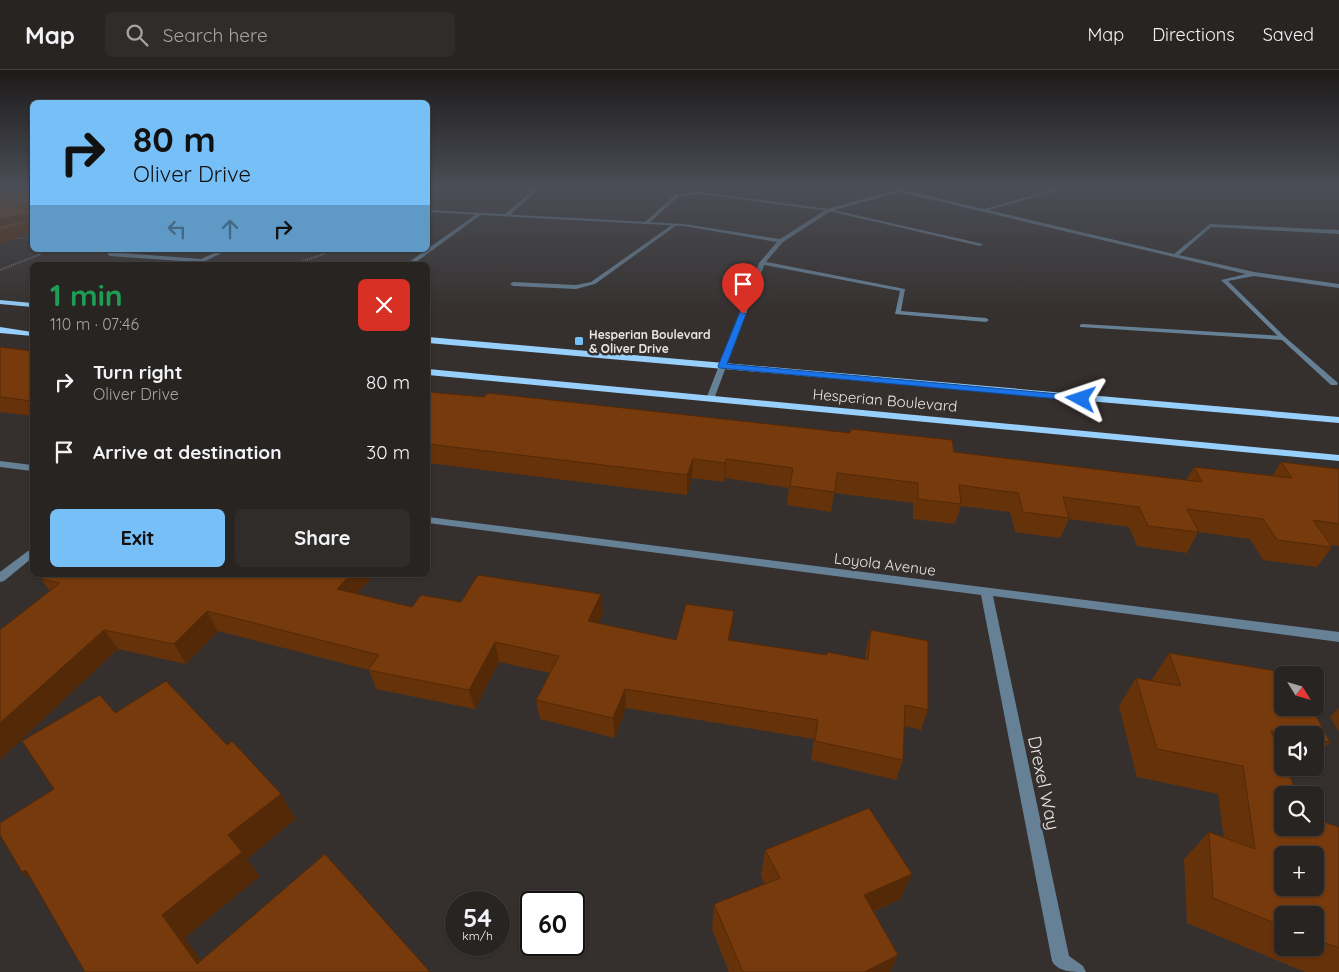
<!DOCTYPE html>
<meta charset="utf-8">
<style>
body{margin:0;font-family:Quicksand,sans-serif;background:#302c2a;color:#f1f3f6;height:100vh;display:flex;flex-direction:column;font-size:19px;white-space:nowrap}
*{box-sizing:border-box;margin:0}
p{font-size:16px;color:#a5a4a5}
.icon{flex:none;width:28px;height:28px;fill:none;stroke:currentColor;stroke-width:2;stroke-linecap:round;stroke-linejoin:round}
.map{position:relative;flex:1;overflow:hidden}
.details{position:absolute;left:30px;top:192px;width:400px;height:315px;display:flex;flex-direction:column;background:#282422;border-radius:8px;box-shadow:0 1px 4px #0004,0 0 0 1px #444140}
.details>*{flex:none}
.hud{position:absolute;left:30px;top:30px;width:400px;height:152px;border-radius:8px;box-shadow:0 1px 4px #0004,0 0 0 1px #444140;background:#77c0f7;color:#111;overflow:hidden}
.needle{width:32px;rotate:127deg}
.controls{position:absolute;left:1274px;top:596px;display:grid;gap:10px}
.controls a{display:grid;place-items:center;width:50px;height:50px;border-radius:8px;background:#282422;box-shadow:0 1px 4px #0004,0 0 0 1px #444140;font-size:25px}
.speed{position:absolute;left:445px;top:821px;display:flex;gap:10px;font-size:25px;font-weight:700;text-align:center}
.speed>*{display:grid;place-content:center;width:65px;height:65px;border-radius:50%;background:#282422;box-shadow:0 1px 4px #0004,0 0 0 1px #444140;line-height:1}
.speed small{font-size:12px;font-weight:400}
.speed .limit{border:2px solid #111;border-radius:8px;background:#fff;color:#111}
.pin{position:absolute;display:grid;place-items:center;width:42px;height:42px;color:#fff;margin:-51px -21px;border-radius:50% 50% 50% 0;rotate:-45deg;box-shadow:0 0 5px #0007}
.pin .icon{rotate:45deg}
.me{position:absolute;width:55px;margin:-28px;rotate:275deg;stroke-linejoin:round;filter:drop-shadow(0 0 4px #0008)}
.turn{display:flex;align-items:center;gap:18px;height:105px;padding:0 20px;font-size:22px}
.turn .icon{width:65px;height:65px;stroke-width:2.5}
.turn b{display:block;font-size:35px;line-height:42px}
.lanes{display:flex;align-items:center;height:48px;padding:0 20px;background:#0003;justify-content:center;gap:25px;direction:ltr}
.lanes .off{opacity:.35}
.round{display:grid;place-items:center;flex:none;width:52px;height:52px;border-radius:8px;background:#302c2a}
.headline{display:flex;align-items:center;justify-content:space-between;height:85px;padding:0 20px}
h1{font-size:30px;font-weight:800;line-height:38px;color:#1e9e55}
.button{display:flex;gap:10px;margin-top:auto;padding:10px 20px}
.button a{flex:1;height:58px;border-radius:8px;background:#77c0f7;color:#111;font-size:20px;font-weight:800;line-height:58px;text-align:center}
.button a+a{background:#302c2a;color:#f1f3f6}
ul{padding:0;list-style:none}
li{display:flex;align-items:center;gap:15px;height:70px;padding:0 20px}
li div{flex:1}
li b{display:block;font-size:19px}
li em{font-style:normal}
header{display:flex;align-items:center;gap:30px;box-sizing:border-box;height:70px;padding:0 25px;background:#282422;border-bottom:1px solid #444140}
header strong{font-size:24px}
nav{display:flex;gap:28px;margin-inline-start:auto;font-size:18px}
.search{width:350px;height:45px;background:#302c2a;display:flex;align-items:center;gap:12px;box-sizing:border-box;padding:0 18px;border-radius:8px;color:#a5a4a5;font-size:19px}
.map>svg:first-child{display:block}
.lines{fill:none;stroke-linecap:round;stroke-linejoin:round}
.path-far1{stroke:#736e6c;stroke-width:1;stroke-dasharray:1 1;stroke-linecap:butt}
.path{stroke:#736e6c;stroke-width:2;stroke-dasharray:1 1;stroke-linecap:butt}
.lane{fill:#668196;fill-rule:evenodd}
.street{fill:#668196;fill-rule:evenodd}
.primary{fill:#97d0fc;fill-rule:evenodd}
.wall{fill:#66320a;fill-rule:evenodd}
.shaded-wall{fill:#532908}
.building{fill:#773a0c;stroke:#532908;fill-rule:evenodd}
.route{fill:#1a73e8;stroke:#114b97}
.poi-dot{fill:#77c0f7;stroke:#35302e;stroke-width:2}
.labels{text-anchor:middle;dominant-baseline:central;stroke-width:5;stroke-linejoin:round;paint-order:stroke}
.far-poi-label{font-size:12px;font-weight:bold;fill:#e8e5e3;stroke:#35302e;text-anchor:start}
.street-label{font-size:15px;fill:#e8e5e3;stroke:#35302e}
.near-street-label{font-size:18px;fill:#e8e5e3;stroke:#35302e}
</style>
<header>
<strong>Map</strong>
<div class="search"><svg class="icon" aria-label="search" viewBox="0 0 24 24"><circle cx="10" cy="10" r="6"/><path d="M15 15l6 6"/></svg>Search here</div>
<nav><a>Map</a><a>Directions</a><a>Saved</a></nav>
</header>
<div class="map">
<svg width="1339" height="902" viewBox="0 0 1339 902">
<rect width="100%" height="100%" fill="#35302e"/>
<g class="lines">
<g class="path-far1">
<polyline points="13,168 32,169"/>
<polyline points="38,185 51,180"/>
<polyline points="321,185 335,180"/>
</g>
<g class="path">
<polyline points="292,195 324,184"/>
<polyline points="0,200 41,184"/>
</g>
<g class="lane">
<polygon points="536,117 541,117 509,146 505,146 505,144"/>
<polygon points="1059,118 1063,119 985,141 981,140"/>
<polygon points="699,122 829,139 983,174 980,176 829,141 699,124 679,126 648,154 644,153 676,124"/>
<polygon points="478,143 482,144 412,195 405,195"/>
<polygon points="673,154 677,155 595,214 576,219 513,216 510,214 513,212 576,215 591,212"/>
<polygon points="762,191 905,219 901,241 986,248 989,250 986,252 895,244 900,221 760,194 760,192"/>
<polygon points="1082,254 1283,266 1286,268 1283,270 1080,257 1080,255"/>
</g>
<g class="street">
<polygon points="903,118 905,119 904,120 1174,184 1210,154 1339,160 1339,164 1211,157 1179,185 1254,202 1339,214 1339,218 1254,206 1228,211 1285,267 1338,313 1337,315 1331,315 1281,269 1221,210 1246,204 899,122 831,141 783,172 765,193 714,329 710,331 706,329 759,193 777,172 684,156 428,142 428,140 684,154 780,169 827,139"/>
<polygon points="221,180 228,180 197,195 195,192 110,186 107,184 110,182 201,189"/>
<polygon points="0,391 32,395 32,401 0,397"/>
<path d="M 428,447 L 1339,562 L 1339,572 L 993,526 L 1069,886 L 1083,896 L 1086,902 C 1072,902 1058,902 1052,891 L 981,525 L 428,453 Z"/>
<polygon points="32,480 32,488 4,511 0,512 0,502 28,481"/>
</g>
<g class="primary">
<polygon points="0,230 32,233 32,237 0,234"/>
<polygon points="0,257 32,262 32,266 0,263"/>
<polygon points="428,267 1339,347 1339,353 428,273"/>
<polygon points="428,299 1339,385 1339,391 428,305"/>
</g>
</g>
<g class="wall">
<polygon points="0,117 32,117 32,162 0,174"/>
<polygon points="0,277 32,281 32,346 0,342"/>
<polygon points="428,322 850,363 851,359 954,382 1186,410 1194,397 1272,406 1281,392 1339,399 1339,476 1331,475 1332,477 1317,497 1263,490 1250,469 1198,462 1187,483 1137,476 1129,457 1069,449 1060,468 1015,462 1010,442 961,436 955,454 913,449 913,433 834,423 831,442 787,435 789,418 725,408 724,412 692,408 687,425 428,393"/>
<polygon points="46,505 368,505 369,510 357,524 412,537 461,532 603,543 598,554 676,570 734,541 732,560 730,570 827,585 865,589 866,579 871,560 928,640 921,660 904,656 903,690 896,710 811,690 814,669 626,638 615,668 540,649 536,630 550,603 499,592 475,639 376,619 369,600 218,561 186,594 118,579 50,521 41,509"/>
<path d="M 1169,583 L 1330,672 L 1315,687 L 1315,665 L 1282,665 L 1282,758 L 1339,757 L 1339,902 L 1305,902 L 1187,853 L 1184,789 L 1209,762 L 1224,768 L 1218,724 L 1137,707 L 1119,636 L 1136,608 L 1151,611 ZM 1282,845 L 1315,845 L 1315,878 L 1282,878 Z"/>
<polygon points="1339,638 1339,662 1330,647"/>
<polygon points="1290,698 1305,698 1303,700"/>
<polygon points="765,780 912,804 900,829 873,842 898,885 890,902 729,902 712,859 714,834 765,814 761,806"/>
</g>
<g class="shaded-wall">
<polygon points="0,117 31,117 0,126"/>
<polygon points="1,129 6,138 0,139 0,130"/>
<polygon points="26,144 30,151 32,150 32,162 0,174 0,149"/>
<polygon points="693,389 692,408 687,425 687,405"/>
<polygon points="726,389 725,408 724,412 725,393"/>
<polygon points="350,505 368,505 369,510 345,538 337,519"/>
<polygon points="601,524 603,543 590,571 588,551"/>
<polygon points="207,541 218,561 186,594 174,574"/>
<polygon points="734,541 732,560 727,589 728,570"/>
<polygon points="104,560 118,579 0,690 0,653"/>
<polygon points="495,572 499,592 475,639 469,620"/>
<polygon points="625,619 626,638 615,668 613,648"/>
<polygon points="281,724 296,749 247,789 260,806 185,868 209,902 197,894 162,845 228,765"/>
<polygon points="26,800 50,825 22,802"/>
<polygon points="912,804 900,829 854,850 864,825"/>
<polygon points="898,885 890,902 864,902"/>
</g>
<g class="building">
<polygon points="20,117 32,117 32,150 0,161 0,156 27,150 29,146 26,144 0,149 0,134 26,140 29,138 27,134 1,129 0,130 0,121"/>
<polygon points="0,277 32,281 32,331 0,327"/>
<polygon points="428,322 484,327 488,323 850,363 851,359 952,370 954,382 1202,412 1194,397 1292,408 1281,392 1339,399 1339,454 1313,450 1332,477 1277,470 1263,449 1187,439 1199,462 1148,456 1139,437 1063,427 1069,448 1023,442 1018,423 959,415 961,434 918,429 918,413 837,403 835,422 790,416 793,398 726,389 725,393 693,389 687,405 428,374"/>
<polygon points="46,505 350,505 337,519 412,537 421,525 461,532 478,505 601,524 588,551 676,570 686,534 734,541 728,570 827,585 827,582 868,590 871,560 928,571 928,640 905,635 903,690 815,671 818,650 625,619 613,648 536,630 559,586 495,572 469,620 368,600 379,585 207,541 174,574 104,560 0,653 0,560 60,513 41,509"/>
<path d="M 1169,583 L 1294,604 L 1295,605 L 1282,605 L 1282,638 L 1312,638 L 1330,672 L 1315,670 L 1315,665 L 1290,665 L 1271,661 L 1282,689 L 1282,698 L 1286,698 L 1298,725 L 1282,725 L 1282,758 L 1315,758 L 1315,749 L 1339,757 L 1339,878 L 1315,869 L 1315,845 L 1282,845 L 1282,856 L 1213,828 L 1209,762 L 1255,779 L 1243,696 L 1157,679 L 1136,608 L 1181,616 ZM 1282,785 L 1315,785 L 1315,818 L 1282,818 Z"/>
<polygon points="166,611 227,675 232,671 281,724 228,765 242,782 162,845 197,894 325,784 430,902 85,902 26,800 22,802 0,765 0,753 54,719 22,671 100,625 115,643"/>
<polygon points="869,738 912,804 864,825 898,885 864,902 743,902 714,834 780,808 765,780"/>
</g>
<linearGradient id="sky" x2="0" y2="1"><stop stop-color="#1d1a19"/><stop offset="0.48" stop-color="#4b4e57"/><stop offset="1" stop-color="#4b4e57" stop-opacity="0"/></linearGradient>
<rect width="1339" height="244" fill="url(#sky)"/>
<polygon class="route" points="740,242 746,244 727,294 1081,326 1086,329 1081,331 719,298 718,296"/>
<rect class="poi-dot" x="574" y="266" width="10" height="10" rx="2.5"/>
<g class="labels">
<g class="far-poi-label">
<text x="589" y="264">Hesperian Boulevard<tspan x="589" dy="14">&amp; Oliver Drive</tspan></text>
</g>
<g class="street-label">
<text transform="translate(885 330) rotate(5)">Hesperian Boulevard</text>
<text transform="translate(885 494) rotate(7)">Loyola Avenue</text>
</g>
<g class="near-street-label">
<text transform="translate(1044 713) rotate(78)">Drexel Way</text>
</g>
</g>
</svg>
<div class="controls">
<a><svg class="needle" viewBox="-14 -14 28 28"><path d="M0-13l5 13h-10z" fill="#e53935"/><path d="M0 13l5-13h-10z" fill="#a5a4a5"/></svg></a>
<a><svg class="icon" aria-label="sound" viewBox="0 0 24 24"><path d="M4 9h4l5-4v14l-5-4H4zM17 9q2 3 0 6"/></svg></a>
<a><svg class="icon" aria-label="search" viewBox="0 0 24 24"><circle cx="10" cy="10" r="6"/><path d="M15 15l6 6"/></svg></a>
<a>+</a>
<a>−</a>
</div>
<div class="speed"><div>54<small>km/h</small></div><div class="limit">60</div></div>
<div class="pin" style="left:743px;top:244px;background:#d93025"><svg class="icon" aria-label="arrive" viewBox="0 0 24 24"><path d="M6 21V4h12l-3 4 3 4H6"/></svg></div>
<svg class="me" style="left:1081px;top:329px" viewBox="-20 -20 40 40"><path d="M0-17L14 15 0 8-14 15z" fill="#1a73e8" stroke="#fff" stroke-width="4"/></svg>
<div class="hud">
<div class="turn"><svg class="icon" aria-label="right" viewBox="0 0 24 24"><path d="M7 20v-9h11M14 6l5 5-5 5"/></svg><div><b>80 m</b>Oliver Drive</div></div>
<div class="lanes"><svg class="icon off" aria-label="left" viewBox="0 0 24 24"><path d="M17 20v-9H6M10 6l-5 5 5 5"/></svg><svg class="icon off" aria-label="ahead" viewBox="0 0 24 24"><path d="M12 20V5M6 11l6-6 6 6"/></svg><svg class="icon" aria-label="right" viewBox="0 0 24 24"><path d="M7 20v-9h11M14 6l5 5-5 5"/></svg></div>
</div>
<section class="details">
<div class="headline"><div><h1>1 min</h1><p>110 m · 07:46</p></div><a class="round" style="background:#d93025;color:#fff"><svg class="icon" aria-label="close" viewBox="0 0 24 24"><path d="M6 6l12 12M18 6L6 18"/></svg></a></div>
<ul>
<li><svg class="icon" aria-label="right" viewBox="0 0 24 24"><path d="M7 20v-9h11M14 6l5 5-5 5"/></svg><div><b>Turn right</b><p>Oliver Drive</p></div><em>80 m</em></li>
<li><svg class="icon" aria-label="arrive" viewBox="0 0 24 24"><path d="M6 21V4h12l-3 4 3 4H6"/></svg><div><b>Arrive at destination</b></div><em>30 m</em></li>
</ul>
<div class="button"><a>Exit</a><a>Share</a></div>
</section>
</div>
